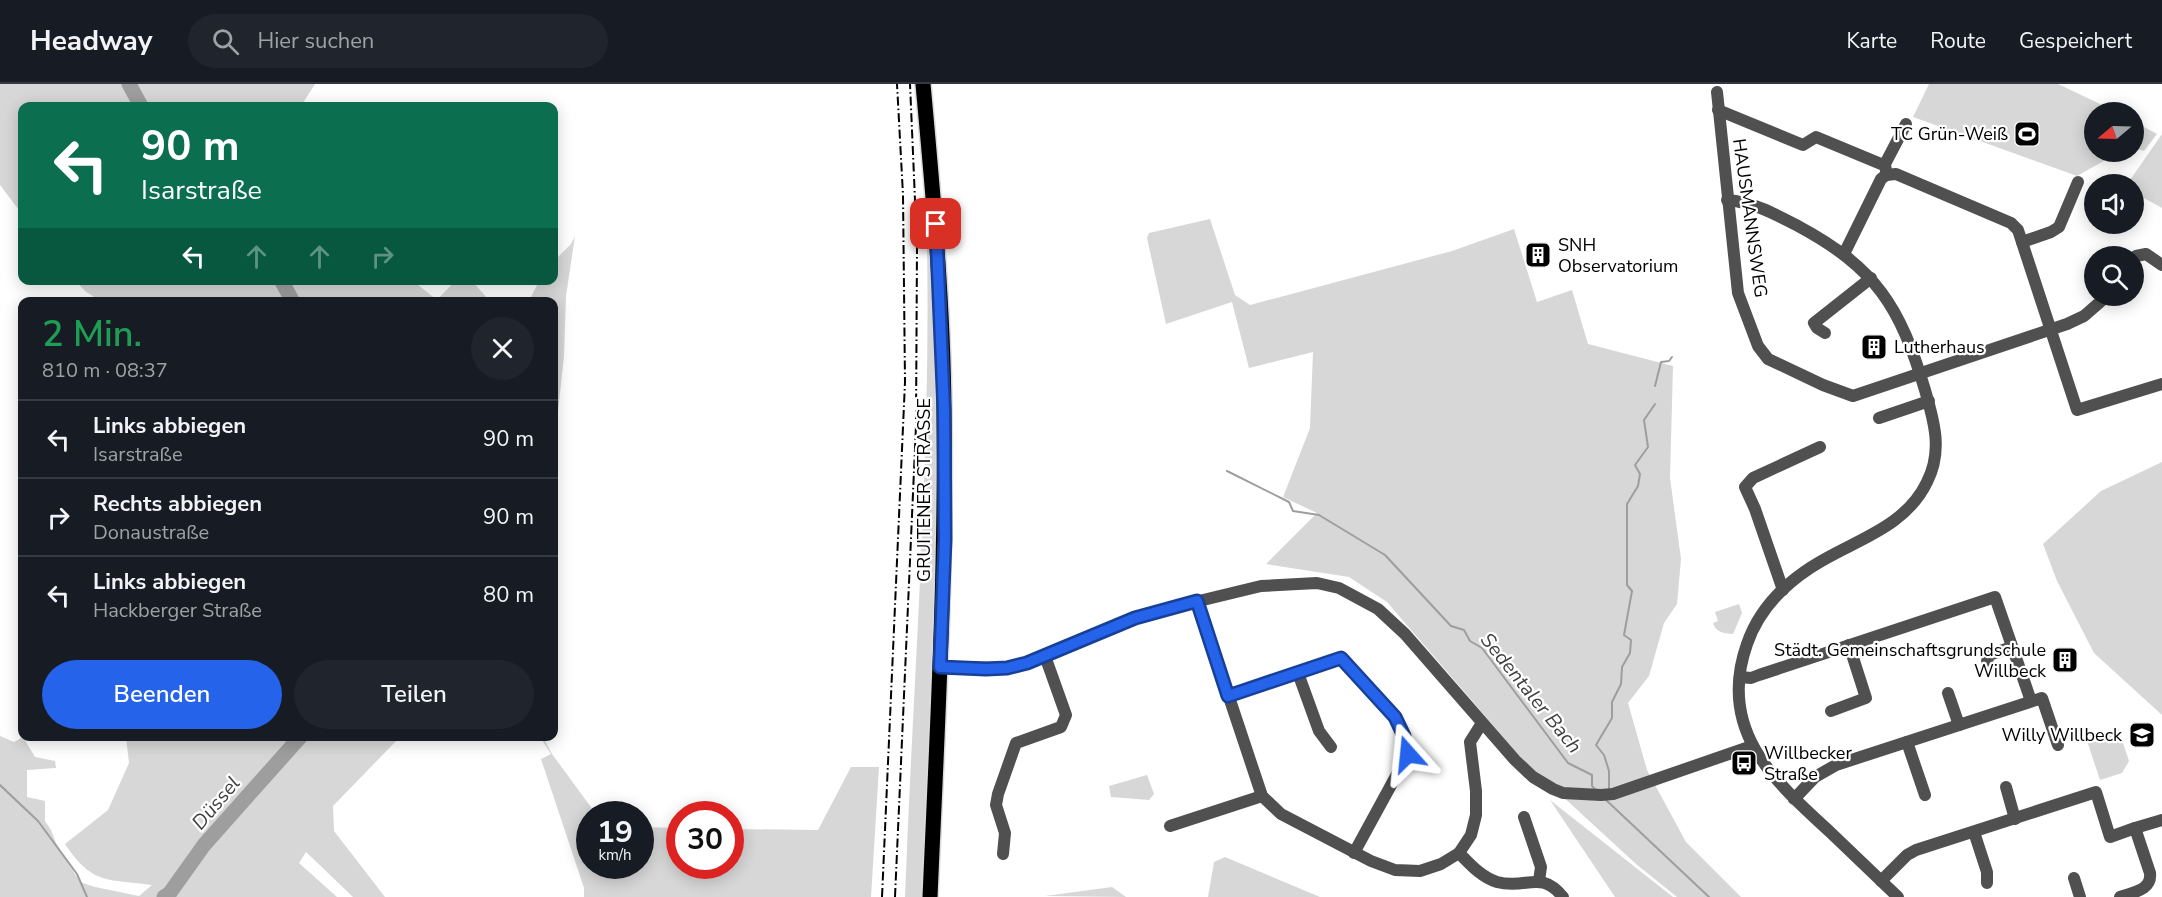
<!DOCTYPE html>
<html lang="de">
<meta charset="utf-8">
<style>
body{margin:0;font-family:"Nunito Sans",sans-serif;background:#20242c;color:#f1f3f6;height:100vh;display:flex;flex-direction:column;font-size:22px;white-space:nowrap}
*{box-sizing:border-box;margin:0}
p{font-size:20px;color:#9ea1a6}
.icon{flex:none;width:33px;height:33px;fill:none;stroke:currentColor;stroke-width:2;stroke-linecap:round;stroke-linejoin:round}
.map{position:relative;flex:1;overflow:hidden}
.side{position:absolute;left:18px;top:213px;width:540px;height:444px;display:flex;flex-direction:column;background:#171b24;border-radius:12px;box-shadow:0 3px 15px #0003}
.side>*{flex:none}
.hud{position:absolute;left:18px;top:18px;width:540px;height:183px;border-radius:12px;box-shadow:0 3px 15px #0003;background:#0b6e4f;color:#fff;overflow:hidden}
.needle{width:39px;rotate:251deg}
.fabs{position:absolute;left:2084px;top:18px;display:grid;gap:12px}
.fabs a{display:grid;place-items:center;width:60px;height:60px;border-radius:50%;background:#171b24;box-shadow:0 3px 15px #0003;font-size:30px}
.speed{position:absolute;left:576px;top:717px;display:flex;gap:12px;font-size:30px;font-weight:700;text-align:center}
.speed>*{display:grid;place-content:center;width:78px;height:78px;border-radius:50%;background:#171b24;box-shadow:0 3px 15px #0003;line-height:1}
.speed small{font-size:15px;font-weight:400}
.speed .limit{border:9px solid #d22;background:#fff;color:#111}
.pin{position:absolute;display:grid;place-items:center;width:51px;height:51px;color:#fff;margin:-26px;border-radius:12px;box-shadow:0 3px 9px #0006}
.me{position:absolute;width:66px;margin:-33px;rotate:342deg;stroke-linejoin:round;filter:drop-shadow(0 0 4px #0008)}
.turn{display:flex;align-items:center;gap:21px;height:126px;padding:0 24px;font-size:27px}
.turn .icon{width:78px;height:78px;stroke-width:2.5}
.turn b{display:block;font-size:42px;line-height:51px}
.lanes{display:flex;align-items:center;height:57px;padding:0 24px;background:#0003;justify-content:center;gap:30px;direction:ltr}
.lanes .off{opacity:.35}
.round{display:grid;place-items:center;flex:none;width:63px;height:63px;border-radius:32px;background:#20242c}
.headline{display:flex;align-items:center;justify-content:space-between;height:102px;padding:0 24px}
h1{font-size:36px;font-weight:600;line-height:45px;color:#1e9e55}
.button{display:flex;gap:12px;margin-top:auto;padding:12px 24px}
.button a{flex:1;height:69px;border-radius:36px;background:#2563eb;color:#fff;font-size:24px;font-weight:600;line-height:69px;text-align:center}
.button a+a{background:#20242c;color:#f1f3f6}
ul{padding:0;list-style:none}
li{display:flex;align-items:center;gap:18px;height:78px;padding:0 24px;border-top:2px solid #363941}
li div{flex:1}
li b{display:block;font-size:22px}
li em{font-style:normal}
header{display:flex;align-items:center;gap:36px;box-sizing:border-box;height:84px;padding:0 30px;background:#171b24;border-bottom:2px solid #363941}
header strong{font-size:28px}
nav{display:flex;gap:33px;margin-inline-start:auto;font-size:21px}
.search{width:420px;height:54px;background:#20242c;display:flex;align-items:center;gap:15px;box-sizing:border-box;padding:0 21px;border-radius:33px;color:#9ea1a6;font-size:22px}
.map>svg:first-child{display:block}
.green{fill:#d7d7d7}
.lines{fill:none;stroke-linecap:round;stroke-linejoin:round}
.stream{stroke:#9e9e9e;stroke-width:2}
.river{stroke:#9e9e9e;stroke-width:15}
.major-casing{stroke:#dbdbdb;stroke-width:18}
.minor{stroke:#505050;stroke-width:12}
.major{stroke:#000;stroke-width:15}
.rail{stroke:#000;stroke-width:2;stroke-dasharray:9 3 1.5 3;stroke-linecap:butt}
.route-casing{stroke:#184099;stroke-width:15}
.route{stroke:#2563eb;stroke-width:10}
.labels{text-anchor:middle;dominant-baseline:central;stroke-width:4.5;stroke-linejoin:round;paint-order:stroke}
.poi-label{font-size:18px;fill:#000;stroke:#fff;text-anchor:end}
.street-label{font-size:18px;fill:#000;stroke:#fff}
.water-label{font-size:20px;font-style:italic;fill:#3f3f3f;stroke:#fff}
</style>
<header>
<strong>Headway</strong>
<div class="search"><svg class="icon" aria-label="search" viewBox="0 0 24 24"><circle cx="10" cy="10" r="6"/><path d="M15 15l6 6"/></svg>Hier suchen</div>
<nav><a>Karte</a><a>Route</a><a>Gespeichert</a></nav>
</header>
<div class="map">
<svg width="2162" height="813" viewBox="0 0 2162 813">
<rect width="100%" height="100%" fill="#fff"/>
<g class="green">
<polygon points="0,0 315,0 301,22 22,22 22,130 0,101"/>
<polygon points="1929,0 2058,0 2117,28 2094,28 2094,68 2120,68 2077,92 1913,33"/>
<polygon points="2133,37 2157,50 2144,67 2133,63"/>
<polygon points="2162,50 2162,124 2133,108 2133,100 2128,99"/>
<polygon points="1210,135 1235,211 1250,221 1452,167 1514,145 1537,218 1572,206 1588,260 1673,282 1670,394 1681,475 1677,520 1664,539 1649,592 1628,619 1647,686 1686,758 1741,813 1677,813 1636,780 1523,676 1387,518 1349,493 1266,480 1317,429 1283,413 1310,344 1313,268 1249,284 1232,218 1166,240 1147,154 1149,149"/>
<polygon points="575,152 566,212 564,272 554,364 554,218 529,217 539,197 554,196 554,177 571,160"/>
<path d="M 933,158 L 941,441 L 924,813 L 905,813 C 913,595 931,378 927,160 Z"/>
<polygon points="472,197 488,215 486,217 100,217 85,207 76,197 413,197 437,216 455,197"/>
<polygon points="2162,378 2162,631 2094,569 2057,497 2043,460 2101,407"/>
<path d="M 1739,520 L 1742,529 L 1733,550 C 1724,549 1716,549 1713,539 L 1718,537 L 1715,528 Z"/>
<polygon points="2118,644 2129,677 2122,689 2100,696 2086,654"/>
<path d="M 0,652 L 14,658 L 23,653 L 35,673 L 55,677 L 56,684 L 27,686 L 27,713 L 45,717 L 45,737 L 51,746 L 56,759 L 80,798 L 95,803 L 139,812 L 152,801 C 108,795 92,801 65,760 L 108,726 L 129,679 L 126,653 L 400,653 L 333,722 L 334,747 L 385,813 L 353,813 L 306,768 L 299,779 L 337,813 L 0,813 Z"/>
<polygon points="540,653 543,653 552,670 596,730 590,730 590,782 640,782 641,743 679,744 680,782 730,782 731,745 818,746 851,683 879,683 871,813 584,813 584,804 541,675 551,670"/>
<polygon points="1147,691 1154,710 1149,716 1111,713 1109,702"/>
<polygon points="1550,716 1673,813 1615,813"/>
<polygon points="1225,773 1320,813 1208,813 1214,778"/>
<polygon points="1112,803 1126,813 1045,812"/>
</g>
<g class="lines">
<g class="stream">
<polyline points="1655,302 1661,278 1669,277 1672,273"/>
<polyline points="1227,387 1289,418 1293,427 1319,431 1385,471 1451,542 1464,546 1470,557 1482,564 1568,679 1592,691 1592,702 1597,707"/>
<polyline points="0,701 38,737 77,790 87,813"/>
<polyline points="1609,705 1609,687 1604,671 1596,661 1612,634 1612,618 1621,600 1622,583 1630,569 1631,556 1624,551 1632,507 1627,501 1627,420 1638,402 1640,390 1635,381 1648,363 1644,336 1655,320"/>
<polyline points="1605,715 1709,813"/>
</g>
<g class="river">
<polyline points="129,0 141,22"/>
<polyline points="281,196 293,218"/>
<polyline points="164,813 169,810 204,761 301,652"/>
</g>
<g class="major-casing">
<path id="major" d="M 923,0 C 933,109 943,217 944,327 C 946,489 937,651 930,813"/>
</g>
<g class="minor">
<polyline points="1717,8 1738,209 1758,262 1768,275 1823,301 1853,312 2067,240 2084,232 2107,212"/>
<polyline points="1718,26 1803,61 1816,53 1881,80 1885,80"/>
<polyline points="1886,87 1885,80 1906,40"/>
<polyline points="1886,91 1896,90 2011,139 2018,146 2077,326 2162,300"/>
<path d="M 1727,116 C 1753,118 1775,130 1798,142 C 1876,184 1900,222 1925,306 C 1934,337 1943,367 1927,398 C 1904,446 1850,457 1810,484 C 1781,503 1758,528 1747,560 C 1717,645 1772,695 1829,747 C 1852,769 1875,791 1898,813"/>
<polyline points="2022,158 2051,148 2059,143 2078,98"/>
<polyline points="1844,170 1881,95 1886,91"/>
<polyline points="2133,177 2136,172 2146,170 2162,181"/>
<polyline points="1825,249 1817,244 1814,239 1871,194"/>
<polyline points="1879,334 1929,317"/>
<polyline points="1783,506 1755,425 1745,403 1753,394 1820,363"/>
<polyline points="1197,517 1262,712 1281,730 1371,777 1395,786 1420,787 1441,780 1459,769 1471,751 1476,731 1476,707 1470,658 1482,639"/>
<polyline points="1987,577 1989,571 2012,563"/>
<polyline points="940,583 1007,584 1027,579 1135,534 1170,524 1261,502 1317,499 1339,504 1378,525 1405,550 1515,676 1533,693 1553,705 1563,709 1601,711 1613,710 1752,662"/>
<polyline points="1298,589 1319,647 1331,663"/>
<polyline points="1740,593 1751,594 1759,591 1995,513 2031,617"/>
<polyline points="1948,609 1959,641"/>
<polyline points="1228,612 1341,574 1395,633 1404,652 1408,670 1354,769"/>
<polyline points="1831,627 1866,614 1849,561"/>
<polyline points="1907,658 1925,711"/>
<polyline points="2006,703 2015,735"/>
<polyline points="1794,715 1815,693 1836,681 2042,614 2058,661"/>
<polyline points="1524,733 1541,783 1539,797"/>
<polyline points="1170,742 1262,712"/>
<polyline points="2135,744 2162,736"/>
<polyline points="1974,748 1987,788 1987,799"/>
<path d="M 1459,769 C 1470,780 1481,793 1497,798 C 1527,806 1540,785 1563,813"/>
<polyline points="1003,770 1005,749 996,721 998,710 1016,659 1061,643 1066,631 1045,572"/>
<polyline points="2074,794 2080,813"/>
<path d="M 1881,797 L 1907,771 L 1916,766 L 2096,708 L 2110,753 L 2135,744 L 2150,789 C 2152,806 2134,808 2120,813"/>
</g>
<use href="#major" class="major"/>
<g class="rail">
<polyline points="882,813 905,298 903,111 897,0"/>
<polyline points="895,813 916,342 917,162 910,0"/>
</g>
</g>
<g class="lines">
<g class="route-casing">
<polyline id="route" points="936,140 944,326 945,455 940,583 986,585 1007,584 1027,579 1135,534 1197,517 1228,612 1341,574 1395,633 1404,652 1408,670"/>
</g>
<use href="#route" class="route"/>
</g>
<defs>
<g id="stadium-square" transform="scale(1.35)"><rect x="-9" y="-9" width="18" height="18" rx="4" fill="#000" stroke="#fff"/><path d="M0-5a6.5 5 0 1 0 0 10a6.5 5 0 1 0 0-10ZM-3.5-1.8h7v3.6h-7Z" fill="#fff"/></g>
<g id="building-square" transform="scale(1.35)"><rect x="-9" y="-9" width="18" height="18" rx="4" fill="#000" stroke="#fff"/><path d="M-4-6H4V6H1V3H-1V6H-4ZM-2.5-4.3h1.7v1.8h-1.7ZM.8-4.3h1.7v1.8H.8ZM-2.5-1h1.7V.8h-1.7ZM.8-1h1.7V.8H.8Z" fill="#fff"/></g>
<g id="school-square" transform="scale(1.35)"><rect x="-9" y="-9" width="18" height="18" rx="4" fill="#000" stroke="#fff"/><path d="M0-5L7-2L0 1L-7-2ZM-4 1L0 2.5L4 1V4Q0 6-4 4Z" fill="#fff"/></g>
<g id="bus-square" transform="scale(1.35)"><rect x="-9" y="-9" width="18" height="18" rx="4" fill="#000" stroke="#fff"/><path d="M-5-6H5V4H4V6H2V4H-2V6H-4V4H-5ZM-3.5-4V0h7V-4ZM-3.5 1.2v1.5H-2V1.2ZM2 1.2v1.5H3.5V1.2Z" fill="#fff"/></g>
</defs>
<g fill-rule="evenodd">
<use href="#stadium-square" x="2027" y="50"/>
<use href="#building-square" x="1538" y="171"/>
<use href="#building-square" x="1874" y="263"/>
<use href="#building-square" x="2065" y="576"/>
<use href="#school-square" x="2142" y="651"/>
<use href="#bus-square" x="1744" y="679"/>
</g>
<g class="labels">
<g class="poi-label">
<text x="2008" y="50">TC Grün-Weiß</text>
<text x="1558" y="161" text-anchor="start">SNH<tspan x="1558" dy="21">Observatorium</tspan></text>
<text x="1894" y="263" text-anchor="start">Lutherhaus</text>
<text x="2046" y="566">Städt. Gemeinschaftsgrundschule<tspan x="2046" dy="21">Willbeck</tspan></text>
<text x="2122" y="651">Willy Willbeck</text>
<text x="1764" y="669" text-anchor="start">Willbecker<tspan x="1764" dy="21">Straße</tspan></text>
</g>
<g class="street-label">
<text transform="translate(1750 134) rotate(82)">HAUSMANNSWEG</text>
<text transform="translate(924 406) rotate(-90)">GRUITENER STRASSE</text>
</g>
<g class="water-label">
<text transform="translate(1531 609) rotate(51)">Sedentaler Bach</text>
<text transform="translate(216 719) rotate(-50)">Düssel</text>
</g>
</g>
</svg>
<div class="fabs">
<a><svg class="needle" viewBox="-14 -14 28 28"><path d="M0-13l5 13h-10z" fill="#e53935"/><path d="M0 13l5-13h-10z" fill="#9ea1a6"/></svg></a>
<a><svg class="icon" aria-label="sound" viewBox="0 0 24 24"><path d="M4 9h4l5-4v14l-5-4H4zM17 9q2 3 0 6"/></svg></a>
<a><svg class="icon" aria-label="search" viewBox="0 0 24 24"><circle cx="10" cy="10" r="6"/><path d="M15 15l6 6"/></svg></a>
</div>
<div class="speed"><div>19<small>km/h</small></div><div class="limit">30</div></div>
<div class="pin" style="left:936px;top:140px;background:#d93025"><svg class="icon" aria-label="arrive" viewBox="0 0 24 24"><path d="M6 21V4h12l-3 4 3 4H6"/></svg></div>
<svg class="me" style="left:1408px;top:670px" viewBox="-20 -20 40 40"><path d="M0-17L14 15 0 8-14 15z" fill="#2563eb" stroke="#fff" stroke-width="4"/></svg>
<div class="hud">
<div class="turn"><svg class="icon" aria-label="left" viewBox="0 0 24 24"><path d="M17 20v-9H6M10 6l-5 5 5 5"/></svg><div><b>90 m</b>Isarstraße</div></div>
<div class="lanes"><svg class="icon" aria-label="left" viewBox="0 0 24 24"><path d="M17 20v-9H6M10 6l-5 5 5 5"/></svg><svg class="icon off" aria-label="ahead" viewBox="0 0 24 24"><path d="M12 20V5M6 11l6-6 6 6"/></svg><svg class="icon off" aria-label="ahead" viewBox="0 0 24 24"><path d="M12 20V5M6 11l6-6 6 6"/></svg><svg class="icon off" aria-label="right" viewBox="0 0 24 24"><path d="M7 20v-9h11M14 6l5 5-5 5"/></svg></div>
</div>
<section class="side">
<div class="headline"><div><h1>2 Min.</h1><p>810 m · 08:37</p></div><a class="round"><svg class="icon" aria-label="close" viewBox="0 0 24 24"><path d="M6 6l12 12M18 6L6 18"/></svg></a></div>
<ul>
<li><svg class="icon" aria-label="left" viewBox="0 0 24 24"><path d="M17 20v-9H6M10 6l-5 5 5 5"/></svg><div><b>Links abbiegen</b><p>Isarstraße</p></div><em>90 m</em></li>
<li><svg class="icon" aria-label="right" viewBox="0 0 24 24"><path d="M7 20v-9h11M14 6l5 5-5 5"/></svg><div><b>Rechts abbiegen</b><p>Donaustraße</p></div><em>90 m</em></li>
<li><svg class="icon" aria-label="left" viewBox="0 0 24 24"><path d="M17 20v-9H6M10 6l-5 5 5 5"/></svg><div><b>Links abbiegen</b><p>Hackberger Straße</p></div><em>80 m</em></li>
</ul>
<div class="button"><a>Beenden</a><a>Teilen</a></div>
</section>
</div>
